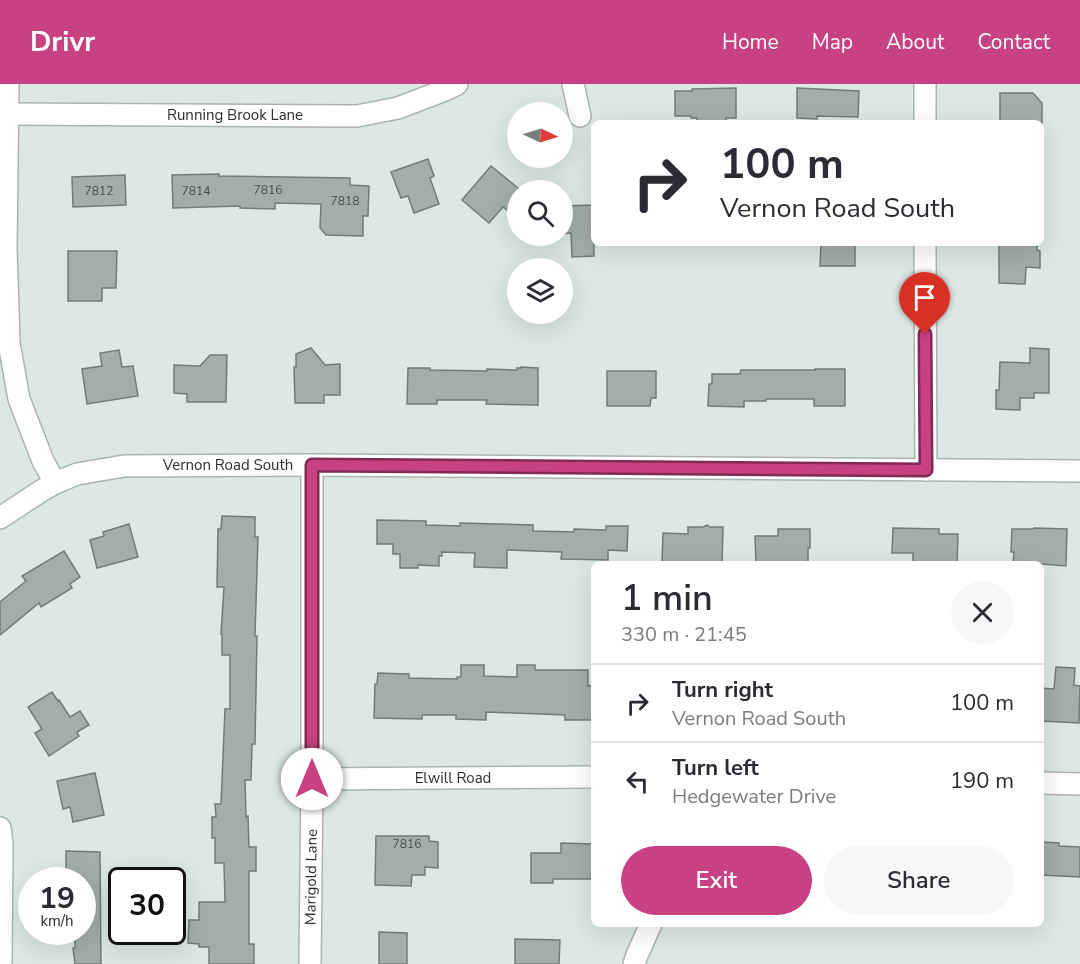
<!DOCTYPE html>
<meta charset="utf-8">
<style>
body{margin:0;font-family:"Nunito Sans",sans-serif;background:#f7f7f7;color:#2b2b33;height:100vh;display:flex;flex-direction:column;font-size:22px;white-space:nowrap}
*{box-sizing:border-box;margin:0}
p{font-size:20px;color:#7c7c81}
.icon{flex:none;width:33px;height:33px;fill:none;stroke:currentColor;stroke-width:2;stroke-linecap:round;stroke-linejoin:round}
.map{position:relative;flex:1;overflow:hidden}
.sheet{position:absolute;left:591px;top:477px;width:453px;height:366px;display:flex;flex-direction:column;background:#fff;border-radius:9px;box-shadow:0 6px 24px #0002}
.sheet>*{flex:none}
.hud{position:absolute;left:591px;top:36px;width:453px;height:126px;border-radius:9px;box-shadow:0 6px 24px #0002;background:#fff;color:#2b2b33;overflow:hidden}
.needle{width:39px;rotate:94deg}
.buttons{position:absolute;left:507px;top:18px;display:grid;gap:12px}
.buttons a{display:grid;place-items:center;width:66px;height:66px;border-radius:50%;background:#fff;box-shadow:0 6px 24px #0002;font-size:30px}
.speed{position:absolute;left:18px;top:783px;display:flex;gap:12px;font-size:30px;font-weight:700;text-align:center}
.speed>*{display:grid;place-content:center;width:78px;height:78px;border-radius:50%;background:#fff;box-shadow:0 6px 24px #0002;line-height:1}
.speed small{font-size:15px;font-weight:400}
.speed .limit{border:3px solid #111;border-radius:9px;background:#fff;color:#111}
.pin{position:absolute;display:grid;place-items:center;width:51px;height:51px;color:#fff;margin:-62px -26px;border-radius:50% 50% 50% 0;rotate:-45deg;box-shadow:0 0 6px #0007}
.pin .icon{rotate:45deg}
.me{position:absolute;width:66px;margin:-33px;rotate:0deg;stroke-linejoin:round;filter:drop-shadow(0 0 4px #0008)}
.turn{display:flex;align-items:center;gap:21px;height:126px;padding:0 30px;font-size:27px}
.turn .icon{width:78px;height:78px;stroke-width:2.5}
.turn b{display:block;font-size:42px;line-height:51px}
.round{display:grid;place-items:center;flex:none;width:63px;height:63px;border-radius:32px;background:#f7f7f7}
.summary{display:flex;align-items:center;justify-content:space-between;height:102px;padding:0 30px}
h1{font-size:36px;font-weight:600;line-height:45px}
.cta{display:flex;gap:12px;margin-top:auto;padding:12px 30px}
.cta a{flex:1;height:69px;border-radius:36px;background:#c74183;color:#fff;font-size:24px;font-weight:600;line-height:69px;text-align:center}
.cta a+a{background:#f7f7f7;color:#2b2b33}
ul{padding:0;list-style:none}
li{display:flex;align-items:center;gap:18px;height:78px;padding:0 30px;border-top:2px solid #e1e1e2}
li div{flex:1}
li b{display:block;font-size:22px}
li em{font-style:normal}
header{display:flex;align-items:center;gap:36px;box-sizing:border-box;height:84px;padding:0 30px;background:#c74183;color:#fff}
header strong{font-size:28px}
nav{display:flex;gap:33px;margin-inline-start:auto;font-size:21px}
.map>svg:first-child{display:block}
.building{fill:#a3adaa;stroke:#727b78;stroke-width:1.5}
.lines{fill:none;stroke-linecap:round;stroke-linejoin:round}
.minor-casing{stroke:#aab4b1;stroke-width:24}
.minor{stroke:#fff;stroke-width:21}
.route-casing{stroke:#812a55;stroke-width:15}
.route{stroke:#c74183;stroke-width:10}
.labels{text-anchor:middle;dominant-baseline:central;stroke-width:4.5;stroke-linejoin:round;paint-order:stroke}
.number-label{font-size:12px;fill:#484e4c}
.street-label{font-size:15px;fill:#2a2e2d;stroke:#fff}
</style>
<header>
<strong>Drivr</strong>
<nav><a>Home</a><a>Map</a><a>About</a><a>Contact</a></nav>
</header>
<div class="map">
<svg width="1080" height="880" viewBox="0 0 1080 880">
<rect width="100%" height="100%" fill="#dde8e4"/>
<g class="building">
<polygon points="736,4 736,34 726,34 726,39 697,39 697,34 691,34 691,32 675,32 675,7 692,7 692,5"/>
<polygon points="797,4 859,7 858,33 817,32 817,35 797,34"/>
<polygon points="1000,9 1033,9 1042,19 1042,39 1000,39"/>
<polygon points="428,75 434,92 430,94 439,120 414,129 408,112 401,114 391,88"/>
<polygon points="491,82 518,104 518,135 503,123 489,139 462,116"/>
<polygon points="219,90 219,92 350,94 350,101 369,102 368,132 363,132 363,152 326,151 320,144 321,120 275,119 275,125 240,124 240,122 173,124 172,91"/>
<polygon points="125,91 126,121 73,123 72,93"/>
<polygon points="594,121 594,172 572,173 571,149 562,150 562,122"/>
<polygon points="821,159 855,159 855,182 820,182"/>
<polygon points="999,159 1037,159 1037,166 1040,167 1040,184 1026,183 1025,200 999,199"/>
<polygon points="68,167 117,167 116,204 102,204 102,217 68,217"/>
<polygon points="311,264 325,281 340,280 340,311 324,311 324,319 295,319 294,283 296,283 296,270"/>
<polygon points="1030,264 1049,265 1049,309 1034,309 1034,314 1020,314 1020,326 996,325 996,306 999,306 1000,278 1030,279"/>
<polygon points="119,266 122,283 133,282 138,312 87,320 82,285 102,282 100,269"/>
<polygon points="210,271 227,271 226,318 187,318 187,310 174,309 174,281 200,282"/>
<polygon points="521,283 538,284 538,321 486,320 487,316 437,316 437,320 407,320 408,284 430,284 430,286 487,287 487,285 517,286 517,284 521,284"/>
<polygon points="815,285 845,285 845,322 814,322 814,315 766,315 766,317 744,317 744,323 708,322 709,300 712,300 712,290 740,290 741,286 815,286"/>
<polygon points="607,287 656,287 656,314 651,314 650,322 607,322"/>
<polygon points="222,432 255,433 255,453 258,453 255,552 257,552 255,660 252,660 251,696 245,696 246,733 248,732 249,763 256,763 256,787 249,787 249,860 254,860 254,880 209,880 209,863 199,863 199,860 188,859 189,836 199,836 199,818 225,818 224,779 215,779 215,754 212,754 212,733 216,733 215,720 221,720 225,625 230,625 230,571 222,571 222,550 221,550 224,503 217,503 218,445 221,445"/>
<polygon points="377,436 426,437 426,441 460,442 460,439 533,441 533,447 574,448 574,445 606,446 606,442 628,442 627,467 608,466 608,476 561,475 562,468 507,466 507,484 474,483 475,469 442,468 442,472 439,472 439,482 418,481 418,484 400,484 400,470 393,470 393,460 377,460"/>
<polygon points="129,440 138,473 97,484 90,456 104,452 103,448"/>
<polygon points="707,441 710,443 723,443 722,480 662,480 663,449 688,450 688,443 703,443"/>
<polygon points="893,444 939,445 939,450 958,450 957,479 953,479 953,480 913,480 913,469 892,469"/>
<polygon points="1034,444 1067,445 1066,482 1041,480 1013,480 1014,468 1011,468 1012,445 1033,445"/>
<polygon points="778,445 810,445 810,464 808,464 808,479 756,480 755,452 778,452"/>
<polygon points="64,467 80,493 70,500 72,504 41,523 39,519 0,551 0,518 26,497 22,492"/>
<polygon points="461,581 484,581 484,592 517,593 517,581 535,581 535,586 588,586 588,602 594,601 594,636 565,636 565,631 486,628 486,636 456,635 456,631 422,631 422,635 374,634 375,600 377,600 378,589 409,590 409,594 457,595 457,593 461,593"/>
<polygon points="1056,583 1075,584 1074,601 1080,602 1079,639 1041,637 1041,604 1054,605"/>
<polygon points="52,608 58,617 59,616 70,633 80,627 89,641 77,648 79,652 49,672 35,649 42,645 28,623"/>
<polygon points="95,689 104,731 73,738 70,723 63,725 57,697"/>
<polygon points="376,752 429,752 429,757 438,758 438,784 425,783 425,791 412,791 411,802 375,801"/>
<polygon points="1041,758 1059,759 1059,762 1080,763 1080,793 1041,791"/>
<polygon points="561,759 594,760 594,795 553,795 553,799 531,799 531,769 561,769"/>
<polygon points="66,767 100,768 101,880 75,880 73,864 75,864 75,848 82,848 82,796 66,796"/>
<polygon points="379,848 407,849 407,880 379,880"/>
<polygon points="515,855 560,856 559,880 515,880"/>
</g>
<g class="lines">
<g class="minor-casing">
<g id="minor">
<polyline points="8,0 6,164 9,259 19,315 43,377 55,399"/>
<polyline points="573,0 580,32"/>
<polyline points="925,0 925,39"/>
<polyline points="8,30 357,32 398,24 445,6 457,0"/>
<polyline points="925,159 926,386"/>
<polyline points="0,434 41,407 55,399 77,390 124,382 312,381 1080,387"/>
<polyline points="312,695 594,693"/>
<polyline points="1041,699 1080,700"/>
<polyline points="0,744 2,760 1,880"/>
<polyline points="310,880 312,695 312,381"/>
<polyline points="634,880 637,871 651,840"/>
</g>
</g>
<use href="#minor" class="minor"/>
</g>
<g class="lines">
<g class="route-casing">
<polyline id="route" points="312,695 312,381 926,386 925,250"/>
</g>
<use href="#route" class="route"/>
</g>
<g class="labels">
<g class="number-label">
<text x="268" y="106">7816</text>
<text x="99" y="107">7812</text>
<text x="196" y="107">7814</text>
<text x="345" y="117">7818</text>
<text x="407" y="760">7816</text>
</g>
<g class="street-label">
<text x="235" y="31">Running Brook Lane</text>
<text x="228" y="381">Vernon Road South</text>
<text x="453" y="694">Elwill Road</text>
<text transform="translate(311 793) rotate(-89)">Marigold Lane</text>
</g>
</g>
</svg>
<div class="buttons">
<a><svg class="needle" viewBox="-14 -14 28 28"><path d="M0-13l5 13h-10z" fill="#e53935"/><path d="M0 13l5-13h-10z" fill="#7c7c81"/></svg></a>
<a><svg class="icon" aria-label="search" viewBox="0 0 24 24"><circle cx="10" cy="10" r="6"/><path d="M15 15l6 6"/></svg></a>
<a><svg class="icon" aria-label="layers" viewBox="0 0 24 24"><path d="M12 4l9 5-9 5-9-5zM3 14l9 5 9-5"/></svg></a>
</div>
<div class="speed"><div>19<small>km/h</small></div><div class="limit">30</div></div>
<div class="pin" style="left:925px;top:250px;background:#d93025"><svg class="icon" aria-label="arrive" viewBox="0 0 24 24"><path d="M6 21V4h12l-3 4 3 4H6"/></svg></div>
<svg class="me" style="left:312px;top:695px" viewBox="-20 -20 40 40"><circle r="19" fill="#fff"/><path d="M0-13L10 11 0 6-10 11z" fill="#c74183"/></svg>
<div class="hud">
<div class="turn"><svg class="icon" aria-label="right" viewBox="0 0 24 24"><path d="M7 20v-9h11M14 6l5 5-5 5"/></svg><div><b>100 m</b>Vernon Road South</div></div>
</div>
<section class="sheet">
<div class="summary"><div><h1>1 min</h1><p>330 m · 21:45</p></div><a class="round"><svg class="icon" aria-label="close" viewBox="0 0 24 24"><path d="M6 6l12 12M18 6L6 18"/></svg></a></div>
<ul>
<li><svg class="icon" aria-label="right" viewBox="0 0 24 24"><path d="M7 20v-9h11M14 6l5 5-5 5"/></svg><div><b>Turn right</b><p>Vernon Road South</p></div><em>100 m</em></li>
<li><svg class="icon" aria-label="left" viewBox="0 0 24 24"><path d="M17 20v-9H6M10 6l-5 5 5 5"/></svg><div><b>Turn left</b><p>Hedgewater Drive</p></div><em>190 m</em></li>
</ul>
<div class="cta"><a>Exit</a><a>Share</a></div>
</section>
</div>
